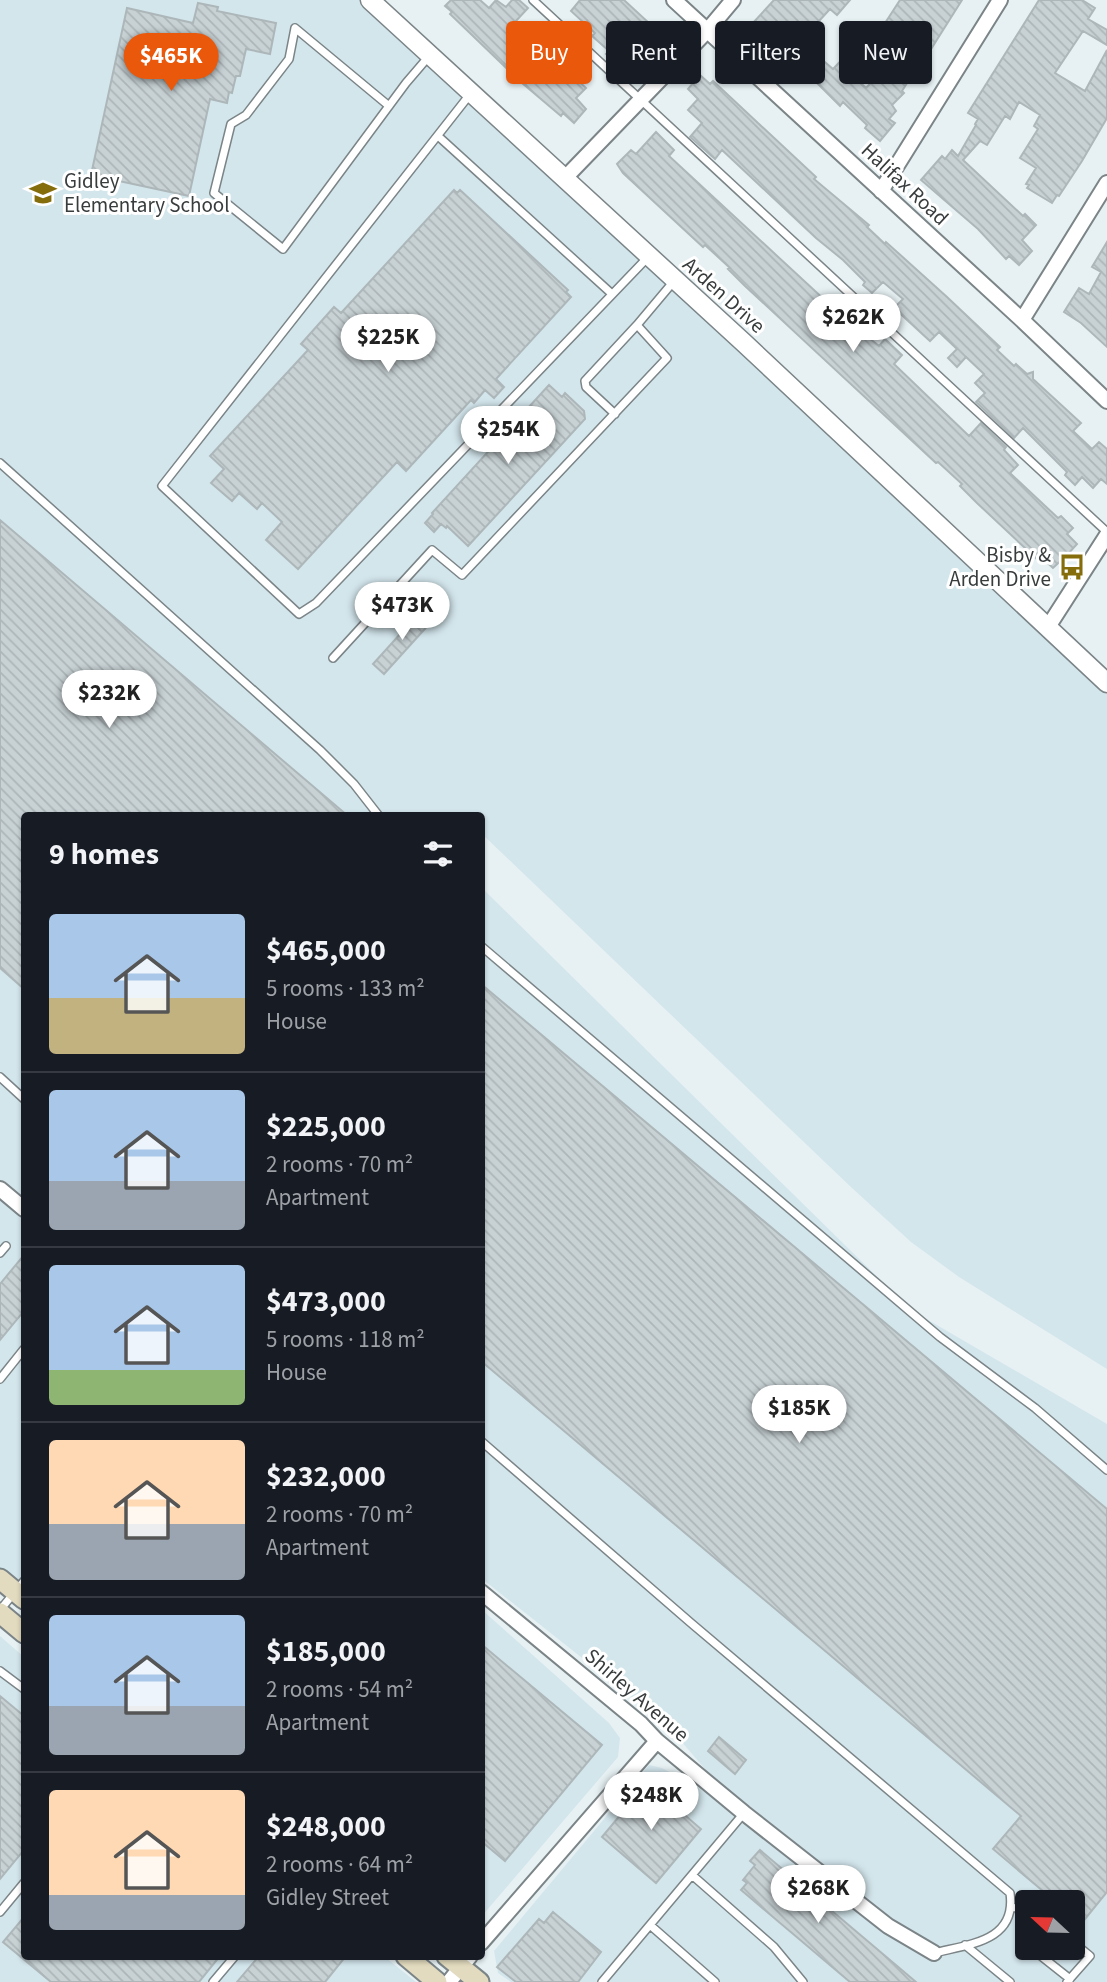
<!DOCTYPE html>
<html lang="en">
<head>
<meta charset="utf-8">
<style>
	:root { --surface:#171b24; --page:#20242c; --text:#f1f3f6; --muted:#9ea1a6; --line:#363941; --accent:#ea580c }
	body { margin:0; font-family:"Source Sans 3",sans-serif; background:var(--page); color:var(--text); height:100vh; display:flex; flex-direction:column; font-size:26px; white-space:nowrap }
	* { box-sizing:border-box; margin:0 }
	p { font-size:23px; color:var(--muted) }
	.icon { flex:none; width:38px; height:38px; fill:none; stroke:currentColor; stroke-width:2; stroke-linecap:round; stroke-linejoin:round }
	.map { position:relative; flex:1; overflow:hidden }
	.drawer { position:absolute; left:21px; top:812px; width:464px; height:1148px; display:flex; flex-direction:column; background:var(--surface); border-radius:7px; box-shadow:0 2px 5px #0004 }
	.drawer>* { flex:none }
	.banner { position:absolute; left:506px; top:21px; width:495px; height:63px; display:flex; gap:14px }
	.needle { width:46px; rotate:292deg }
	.buttons { position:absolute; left:1015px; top:1890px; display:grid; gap:14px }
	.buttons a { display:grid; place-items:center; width:70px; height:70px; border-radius:7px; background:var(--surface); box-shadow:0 2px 5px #0004; font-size:35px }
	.price { position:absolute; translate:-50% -60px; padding:0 16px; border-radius:24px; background:#fff; color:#222; font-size:23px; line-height:46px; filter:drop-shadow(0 2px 4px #0008) }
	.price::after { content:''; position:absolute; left:50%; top:42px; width:21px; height:16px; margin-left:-10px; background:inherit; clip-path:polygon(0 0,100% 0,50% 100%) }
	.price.selected { background:var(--accent); color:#fff }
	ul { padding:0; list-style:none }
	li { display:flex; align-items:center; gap:21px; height:175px; padding:0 28px }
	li+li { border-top:2px solid var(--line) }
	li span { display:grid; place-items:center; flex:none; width:196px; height:140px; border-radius:7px; color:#555 }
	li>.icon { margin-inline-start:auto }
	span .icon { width:84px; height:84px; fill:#fffc; stroke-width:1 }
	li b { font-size:30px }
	h2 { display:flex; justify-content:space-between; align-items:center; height:84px; padding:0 28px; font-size:30px }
	.pill { padding:0 24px; border-radius:7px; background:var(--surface); box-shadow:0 2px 5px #0004; font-size:24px; line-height:63px }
	.pill.selected { background:var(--accent); color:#fff }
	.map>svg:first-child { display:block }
</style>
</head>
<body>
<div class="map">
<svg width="1107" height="1982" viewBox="0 0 1107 1982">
	<defs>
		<pattern id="building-back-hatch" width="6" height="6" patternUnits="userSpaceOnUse" patternTransform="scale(1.75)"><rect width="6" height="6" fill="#c8d2d5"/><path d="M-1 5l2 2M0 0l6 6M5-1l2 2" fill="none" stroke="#adb5b8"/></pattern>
	</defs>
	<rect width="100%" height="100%" fill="#e7f1f4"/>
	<path fill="#d3e6ec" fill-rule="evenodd" d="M0 0H370L1107 683V1369L959 1277 911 1242 852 1188 481 833V816H24V1604L0 1586Z
		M481 887 911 1310 1107 1424V1982H511L498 1973 494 1951 649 1765 662 1768 742 1812 668 1726 481 1578ZM1027 1902H1073V1948H1027Z
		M481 1609 609 1723 620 1738 618 1757 481 1917Z
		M0 1636 24 1657V1956L385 1957 416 1982H0Z"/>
	<path fill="url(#building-back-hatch)" stroke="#adb7ba" stroke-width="2" d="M451 0H480L489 8 496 0 506 7 512 0H519L528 8 515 22 537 42 548 29 558 38 540 58 557 73 567 63 577 72 573 76 586 88 576 98 586 109 574 123 563 113 561 116 522 83 450 14 452 12 445 6Z
		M580 0H624L649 23 642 31 646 34 644 37 653 45 627 73 606 54 609 51 592 36 595 33 571 11Z
		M774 0H850L837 15 830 9 808 33 813 37 805 45 833 69 854 47 864 56 849 72 866 88 889 64 897 51 895 50 897 46 878 34 900 0H962L916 73 914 72 902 91 904 93 892 105 896 111 889 119 895 123 880 141 865 128 867 125 843 102 840 106 804 70 805 68 752 24Z
		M1039 0H1082L1095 8 1088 19 1107 30V45L1083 31 1055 73 1085 91 1107 50V118L1082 161 1059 196 1057 195 1052 203 1027 188 1029 185 1026 184 1036 168 1020 158 1038 129 1034 126 1040 115 1019 102 1010 119 1005 116 987 145 980 141 963 160 1023 216 1025 214 1036 225 1022 240 1032 251 1019 265 1009 256 1006 259 978 229 921 180 942 156 945 159 952 150 958 156 976 125 975 124 978 119 968 113Z
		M198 3 218 7 217 11 276 23 270 54 246 49 240 76H236L232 93 229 92 227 103 210 99 189 196 91 175 127 8 193 23Z
		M700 75 710 84 713 81 816 177 814 179 869 225 867 227 885 244 886 242 947 297 1000 347 997 350 1014 366 1016 364 1027 374 1033 372V379L1081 423 1073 431 1092 449 1099 442 1107 449V484L1101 479 1093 488 1082 477 1075 485 1065 475 1067 472 1023 428 1014 438 976 402 985 393 975 383 984 374 966 357 957 367 948 358 957 349 939 332 930 341 894 308 903 299 883 282 872 293 863 285 865 282 843 260 816 238 722 150 715 159 690 137 702 123 688 110 698 99 688 89Z
		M656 132 674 150 669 156 841 315 879 346 885 339 902 355 894 364 969 436 981 423 1006 447 1004 450 1018 465 1010 473 1058 518 1061 516 1073 528 1067 534 1077 544 1068 554 1053 568 1043 559 1040 562 977 503 960 486 962 484 938 462 936 463 745 286 728 269 730 268 705 245 703 247 623 173 617 164 631 150 636 154Z
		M454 190 457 193 460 190 568 290 566 292 571 297 496 379 504 387 494 398 485 390 474 403 471 400 406 471 397 462 298 569 266 540 282 522 262 503 257 509 239 493 232 501 211 483 224 469 210 456 308 350 301 344 334 307 341 313Z
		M1107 242V347L1081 323 1064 312 1079 288 1089 294 1101 272 1092 267Z
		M549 385 562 397 565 393 584 411 585 419 468 546 447 526 446 528 441 524 434 532 425 523 433 514 432 513Z
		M0 520 348 816H24V989L0 968Z
		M421 611 432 621 384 674 373 664Z
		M481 984 1107 1509V1892L1081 1924 1073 1917V1902H1056L993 1849 1021 1816 481 1361Z
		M24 1255V1311L0 1340V1284Z
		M481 1644 602 1745 505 1861 481 1841Z
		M0 1696 24 1716V1850L0 1879Z
		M719 1737 746 1760 735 1774 708 1751Z
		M647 1780 658 1789 657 1791 701 1829 656 1883 602 1837 637 1795 635 1793Z
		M760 1850 916 1982H850L741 1890 747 1883 743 1880 755 1865 750 1861Z
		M553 1912 601 1952 578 1982H516L497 1967 539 1919 544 1923Z
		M24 1917V1956H220L199 1982H51L3 1942Z
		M259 1956H346L325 1982H237Z"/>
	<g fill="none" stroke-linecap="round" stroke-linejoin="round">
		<g stroke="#7b8487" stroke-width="10">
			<path id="service" d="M533 0 1107 532
				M471 93 162 486 299 614 316 603 649 256
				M389 106 295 28 289 59 246 115 231 124 214 193 283 249 406 83 430 55
				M438 136 612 294
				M615 414 586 387 585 381 637 325
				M0 463 320 750 354 784 379 816
				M333 658 432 550 462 575 667 358 637 325 674 281
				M481 946 940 1337 1035 1408 1107 1470
				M0 1077 24 1099
				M0 1253 6 1246
				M0 1379 24 1349
				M481 1441 691 1623 1010 1893C1017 1941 970 1944 934 1953
				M0 1610 24 1581
				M0 1671 24 1689
				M692 1875 774 1947 803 1982
				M1012 1908 1027 1906
				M0 1912 24 1883
				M650 1925 715 1982
				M965 1945 1010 1982
				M1036 1952 1070 1979
				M213 1982 235 1956
				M602 1982 744 1813
				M1067 1982 1090 1956 1073 1942"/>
		</g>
		<g stroke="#7b8487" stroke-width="18">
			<path id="minor" d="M674 0 1022 320 1107 401
				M564 179 707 31 733 0
				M881 191 1000 0
				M1022 320 1107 183
				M1048 627 1107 535
				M0 1189 24 1209
				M481 1592 641 1724 657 1741 744 1813 888 1926 934 1953
				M481 1943 657 1741
				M449 1982 470 1956"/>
		</g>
		<g stroke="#7b8487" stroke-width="21">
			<path id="tertiary" d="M370 0 743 342 1107 683"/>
		</g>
		<g stroke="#7b8487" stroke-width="23">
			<path id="secondary" d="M0 1579 24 1599
				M0 1613 24 1633
				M406 1956 437 1982
				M447 1956 479 1982"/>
		</g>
		<use href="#service" stroke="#fff" stroke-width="7"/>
		<use href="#minor" stroke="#fff" stroke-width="14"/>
		<use href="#tertiary" stroke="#fff" stroke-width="18"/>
		<use href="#secondary" stroke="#e2dbbf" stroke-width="19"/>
	</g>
	<defs>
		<g id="school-bare" transform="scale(2.1)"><path d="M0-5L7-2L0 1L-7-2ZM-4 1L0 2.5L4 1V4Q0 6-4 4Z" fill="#856d0b" stroke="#fff" stroke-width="2.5" paint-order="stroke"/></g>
		<g id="bus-bare" transform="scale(2.1)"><path d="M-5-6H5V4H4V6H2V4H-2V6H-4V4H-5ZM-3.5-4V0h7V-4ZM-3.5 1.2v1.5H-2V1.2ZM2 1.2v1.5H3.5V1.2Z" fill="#856d0b" stroke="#fff" stroke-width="2.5" paint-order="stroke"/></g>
	</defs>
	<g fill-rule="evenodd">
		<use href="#school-bare" x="43" y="193"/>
		<use href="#bus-bare" x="1072" y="567"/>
	</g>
	<g text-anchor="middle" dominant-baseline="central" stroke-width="6" stroke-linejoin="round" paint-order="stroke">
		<g font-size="21" fill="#383c3d" stroke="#fff" text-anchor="start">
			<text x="64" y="181">Gidley<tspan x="64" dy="24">Elementary School</tspan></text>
			<text x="1051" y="555" text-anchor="end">Bisby &amp;<tspan x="1051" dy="24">Arden Drive</tspan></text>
		</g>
		<g font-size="21" fill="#383c3d" stroke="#fff">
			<text transform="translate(905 184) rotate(43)">Halifax Road</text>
			<text transform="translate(724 295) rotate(42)">Arden Drive</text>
			<text transform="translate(637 1695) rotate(41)">Shirley Avenue</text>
		</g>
	</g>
</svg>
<div class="buttons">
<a><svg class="needle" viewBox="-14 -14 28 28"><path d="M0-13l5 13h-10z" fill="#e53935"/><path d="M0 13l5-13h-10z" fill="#9ea1a6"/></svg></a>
</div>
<b class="price selected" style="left:171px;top:93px">$465K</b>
<b class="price" style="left:853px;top:354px">$262K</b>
<b class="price" style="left:388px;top:374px">$225K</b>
<b class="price" style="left:508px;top:466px">$254K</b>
<b class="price" style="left:402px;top:642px">$473K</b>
<b class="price" style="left:109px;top:730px">$232K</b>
<b class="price" style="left:799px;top:1445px">$185K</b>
<b class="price" style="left:651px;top:1832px">$248K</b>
<b class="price" style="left:818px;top:1925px">$268K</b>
<div class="banner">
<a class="pill selected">Buy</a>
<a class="pill">Rent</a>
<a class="pill">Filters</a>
<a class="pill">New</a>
</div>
<section class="drawer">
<h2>9 homes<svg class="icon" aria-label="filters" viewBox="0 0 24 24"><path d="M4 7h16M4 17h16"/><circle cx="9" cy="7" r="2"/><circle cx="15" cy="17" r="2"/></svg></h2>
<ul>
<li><span style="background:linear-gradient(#a9c7e8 60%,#c2b280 0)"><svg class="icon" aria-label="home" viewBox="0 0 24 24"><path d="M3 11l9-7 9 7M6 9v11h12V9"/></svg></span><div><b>$465,000</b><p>5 rooms · 133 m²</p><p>House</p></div></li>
<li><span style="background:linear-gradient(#a9c7e8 65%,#9aa5b1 0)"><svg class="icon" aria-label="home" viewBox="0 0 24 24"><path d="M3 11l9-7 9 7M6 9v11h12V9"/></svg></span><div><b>$225,000</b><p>2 rooms · 70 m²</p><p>Apartment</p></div></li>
<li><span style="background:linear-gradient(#a9c7e8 75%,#8fb573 0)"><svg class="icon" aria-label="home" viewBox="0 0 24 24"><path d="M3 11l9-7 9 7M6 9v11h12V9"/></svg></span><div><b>$473,000</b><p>5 rooms · 118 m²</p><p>House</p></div></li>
<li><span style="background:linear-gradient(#ffd9b3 60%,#9aa5b1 0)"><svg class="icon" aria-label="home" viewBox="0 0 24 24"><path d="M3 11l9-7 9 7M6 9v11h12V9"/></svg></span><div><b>$232,000</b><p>2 rooms · 70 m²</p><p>Apartment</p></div></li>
<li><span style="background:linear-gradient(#a9c7e8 65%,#9aa5b1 0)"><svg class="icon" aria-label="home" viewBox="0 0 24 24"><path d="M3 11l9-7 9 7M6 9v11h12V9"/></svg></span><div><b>$185,000</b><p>2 rooms · 54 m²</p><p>Apartment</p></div></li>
<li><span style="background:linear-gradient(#ffd9b3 75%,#9aa5b1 0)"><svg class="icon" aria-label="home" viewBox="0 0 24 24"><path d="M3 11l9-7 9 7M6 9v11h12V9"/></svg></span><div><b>$248,000</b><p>2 rooms · 64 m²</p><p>Gidley Street</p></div></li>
</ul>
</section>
</div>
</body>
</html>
